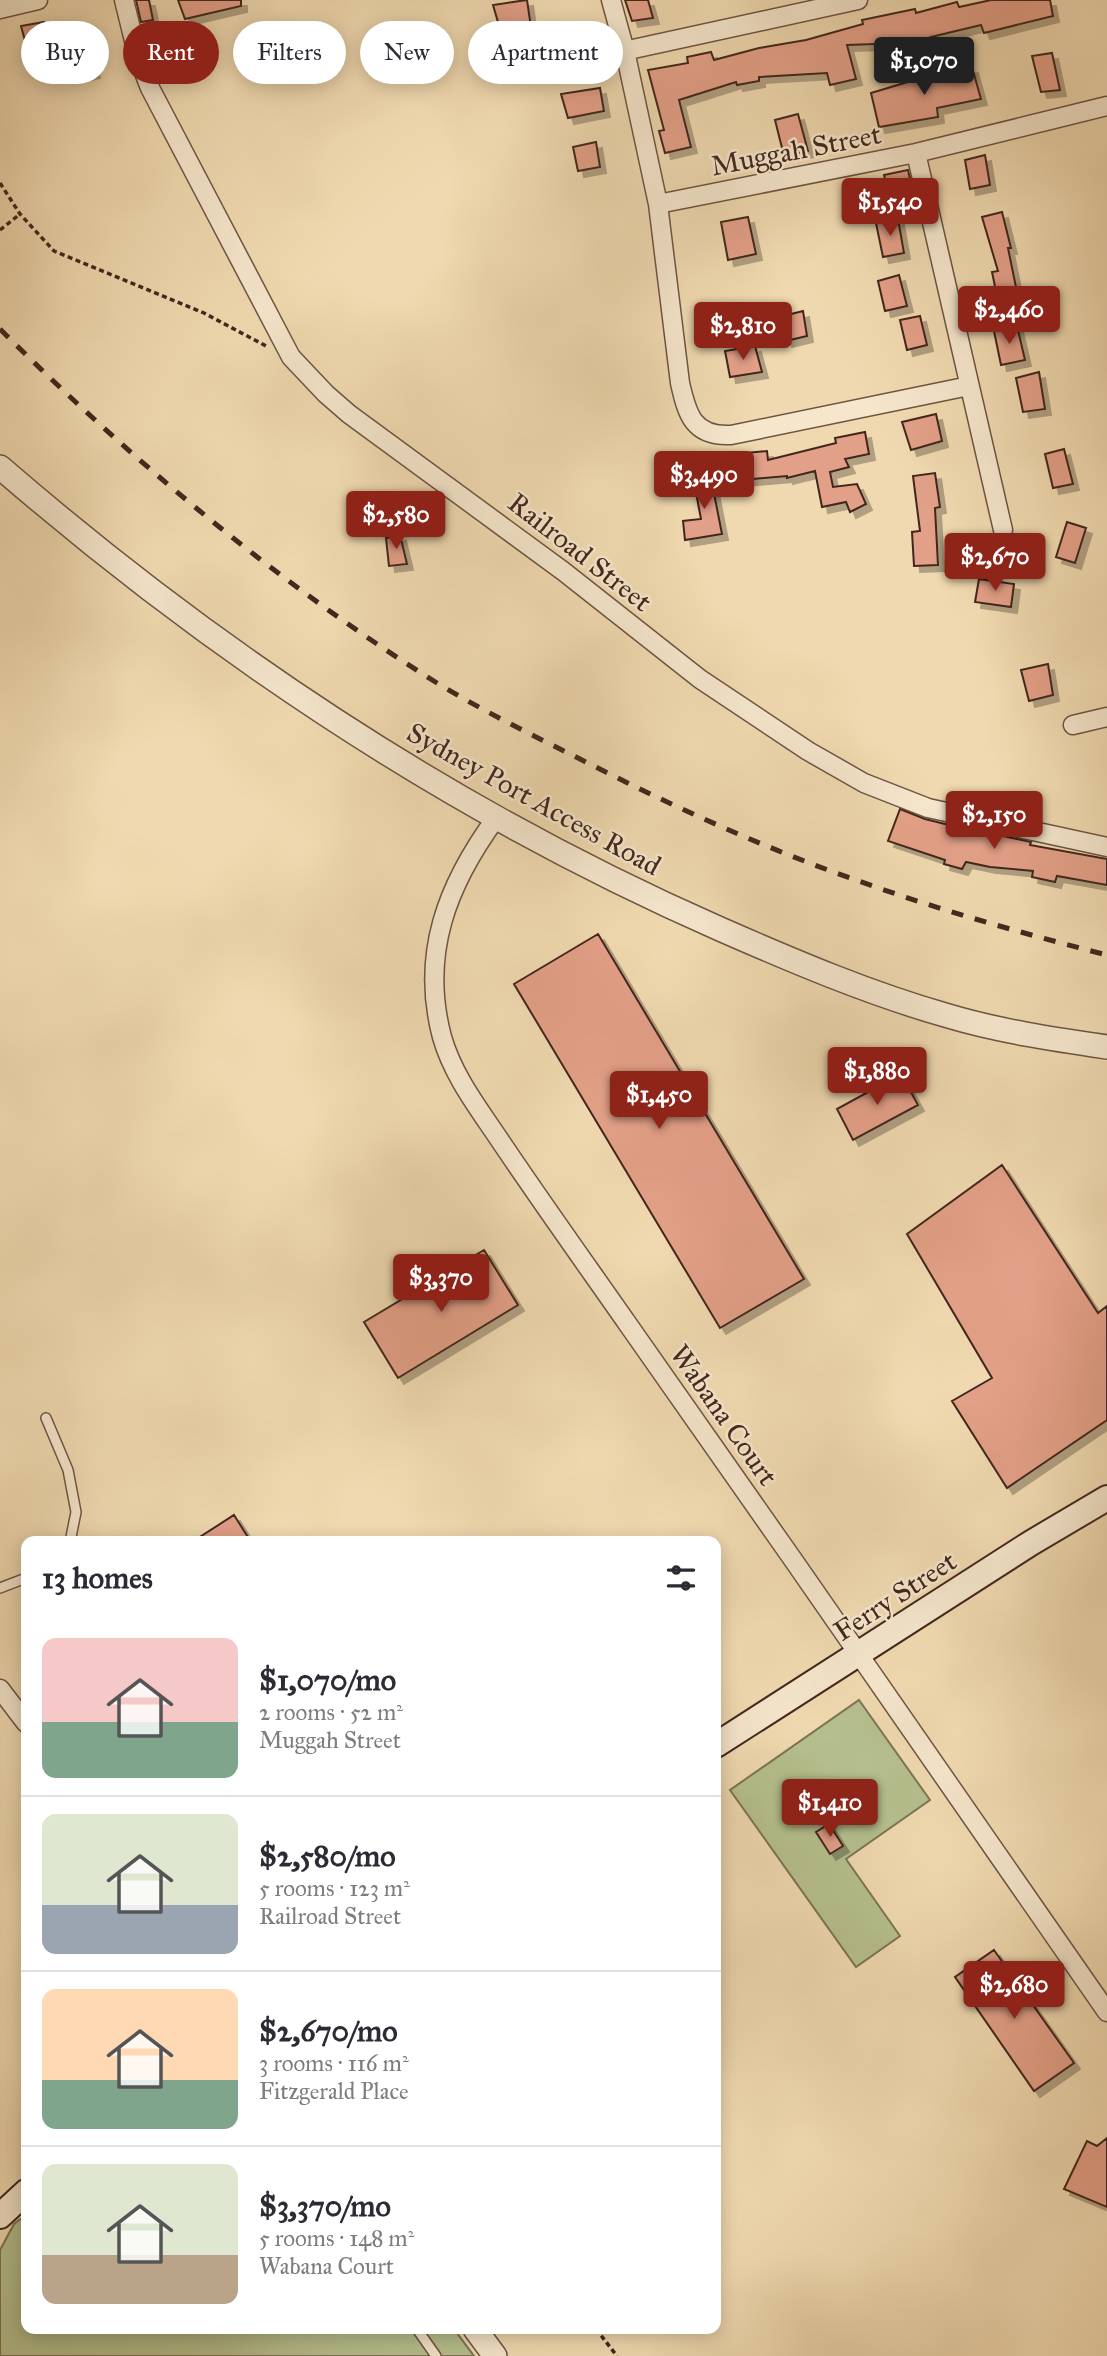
<!DOCTYPE html>
<html lang="en">
<head>
<meta charset="utf-8">
<style>
	:root { --surface:#fff; --page:#f7f7f7; --text:#2b2b33; --muted:#7c7c81; --line:#e1e1e2; --accent:#8f2418 }
	body { margin:0; font-family:"IM FELL Great Primer",serif; background:var(--page); color:var(--text); height:100vh; display:flex; flex-direction:column; font-size:26px; white-space:nowrap }
	* { box-sizing:border-box; margin:0 }
	p { font-size:23px; color:var(--muted) }
	.icon { flex:none; width:38px; height:38px; fill:none; stroke:currentColor; stroke-width:2; stroke-linecap:round; stroke-linejoin:round }
	.map { position:relative; flex:1; overflow:hidden }
	.drawer { position:absolute; left:21px; top:1536px; width:700px; height:798px; display:flex; flex-direction:column; background:var(--surface); border-radius:14px; box-shadow:0 4px 18px #0003 }
	.drawer>* { flex:none }
	.guide { position:absolute; left:21px; top:21px; width:700px; height:63px; display:flex; gap:14px }
	.price { position:absolute; translate:-50% -60px; padding:0 16px; border-radius:7px; background:var(--accent); color:#fff; font-size:23px; line-height:46px; filter:drop-shadow(0 2px 4px #0008) }
	.price::after { content:''; position:absolute; left:50%; top:42px; width:21px; height:16px; margin-left:-10px; background:inherit; clip-path:polygon(0 0,100% 0,50% 100%) }
	.price.on { background:#222; color:#fff }
	ul { padding:0; list-style:none }
	li { display:flex; align-items:center; gap:21px; height:175px; padding:0 21px }
	li+li { border-top:2px solid var(--line) }
	li span { display:grid; place-items:center; flex:none; width:196px; height:140px; border-radius:14px; color:#555 }
	li>.icon { margin-inline-start:auto }
	span .icon { width:84px; height:84px; fill:#fffc; stroke-width:1 }
	li b { font-size:30px }
	h2 { display:flex; justify-content:space-between; align-items:center; height:84px; padding:0 21px; font-size:30px }
	.tag { padding:0 24px; border-radius:32px; background:var(--surface); box-shadow:0 4px 18px #0003; font-size:24px; line-height:63px }
	.tag.on { background:var(--accent); color:#fff }
	.map>svg:first-child { display:block }
</style>
</head>
<body>
<div class="map">
<svg width="1107" height="2356" viewBox="0 0 1107 2356">
	<defs>
		<filter id="shadow"><feDropShadow dx="6" dy="6" stdDeviation="0" flood-color="#0004"/></filter>
	</defs>
	<rect width="100%" height="100%" fill="#f0d9b0"/>
	<filter id="stains"><feTurbulence type="fractalNoise" baseFrequency=".00286" numOctaves="4"/><feColorMatrix values="0 0 0 0 .2 0 0 0 0 .09 0 0 0 0 .02 0 0 0 .5 -.17"/></filter>
	<radialGradient id="worn" r=".72"><stop offset=".6" stop-color="#630" stop-opacity="0"/><stop offset="1" stop-color="#630" stop-opacity=".3"/></radialGradient>
	<path fill="#b5c08e" stroke="#7c7456" stroke-width="2" d="M859 1700 930 1800 846 1859 900 1936 856 1967 730 1790Z
		M26 2215V2329H454L474 2356H0V2250L14 2224Z"/>
	<path fill="#e3a088" stroke="#42271d" stroke-width="2" filter="url(#shadow)" d="M136 0H149L153 20 141 22Z
		M178 0H241V6L185 19Z
		M527 0 532 34 503 39 493 5Z
		M625 0H648L653 18 632 21Z
		M991 0H1050L1053 16 984 33 981 25 931 37 907 46 906 43 847 45 856 79 830 85 827 73 759 77V81L737 85 736 82 679 100 691 147 665 153 659 131 664 130 648 70 688 63 687 57 711 52 714 60 759 48 806 40 863 24 862 20 915 9 916 13 957 2 959 7Z
		M44 22 53 53 30 59 21 26Z
		M88 47 94 72 76 76 71 50Z
		M1052 53 1060 90 1041 92 1032 56Z
		M972 67 981 99 937 108 938 117 879 127 871 93 911 81 952 74 951 70Z
		M600 88 604 111 568 118 561 94Z
		M798 114 808 151 784 156 775 120Z
		M596 142 600 167 578 171 573 147Z
		M985 155 990 185 970 189 965 160Z
		M908 170 915 201 892 207 884 175Z
		M1002 212 1011 248H1008L1019 302 999 306 992 272 998 271 982 217Z
		M748 217 756 254 728 260 721 222Z
		M898 219 904 253 883 257 876 223Z
		M899 275 907 306 885 311 878 281Z
		M803 311 807 336 786 341 783 316Z
		M920 316 927 345 907 350 900 320Z
		M1017 326 1025 360 1001 365 994 331Z
		M755 346 762 372 730 377 725 351Z
		M1039 372 1045 409 1023 412 1016 378Z
		M936 414 942 441 911 450 902 422Z
		M865 432 869 454 845 459 849 467 830 472 833 487 857 484 866 504 850 512 846 502 822 507 815 471 787 478V476L741 480 736 454 767 451 768 460 836 443 835 438Z
		M1064 449 1073 484 1053 488 1045 454Z
		M710 473 722 534 685 540 683 521 701 519 693 477Z
		M935 473 940 507 935 508 938 565 914 566 912 532 920 531 913 476Z
		M1067 522 1086 528 1075 563 1056 557Z
		M400 535 407 564 389 566 386 538Z
		M979 579 1014 584 1011 607 975 602Z
		M1048 664 1053 695 1029 701 1021 670Z
		M900 809 925 819 985 834V832L1031 842 1030 845 1107 859V885L1057 876 1055 882 1032 877 1033 871 990 867 966 862 962 869 944 864 945 860 888 841Z
		M598 934 804 1279 720 1328 514 984Z
		M901 1074 918 1105 853 1140 837 1109Z
		M1002 1165 1098 1313 1107 1306V1420L1007 1488 952 1401 992 1378 907 1234Z
		M484 1250 518 1305 398 1378 364 1322Z
		M234 1515 251 1542H192Z
		M829 1824 843 1846 830 1854 816 1832Z
		M994 1950 1074 2063 1034 2091 955 1977Z
		M1107 2138V2207L1064 2189 1087 2141 1097 2146Z"/>
	<g fill="none" stroke-linecap="round" stroke-linejoin="round">
		<g stroke="#6e5442" stroke-width="12">
			<path id="service" d="M46 1418 68 1470 76 1512 70 1542
				M0 1588 26 1578
				M417 2329 436 2356"/>
		</g>
		<g stroke="#6e5442" stroke-width="21">
			<path id="minor" d="M124 0 138 57 150 88 291 357 326 394 349 414 563 571 700 679 808 751 864 783 928 808 1107 847
				M611 0 625 51 658 204 680 383C687 414 693 437 731 435L969 386
				M0 9 38 0
				M523 73 858 0
				M916 153 1003 530
				M658 204 916 153 1107 106
				M1073 725 1107 717
				M496 818C447 885 420 954 442 1037 453 1076 479 1109 501 1142 542 1203 585 1263 627 1323 788 1552 948 1781 1107 2012
				M0 1689 26 1723"/>
		</g>
		<g stroke="#6e5442" stroke-width="26">
			<path id="tertiary" d="M0 467C216 654 458 814 720 929 793 961 868 993 945 1015 998 1031 1052 1039 1107 1047
				M475 2329 495 2356"/>
		</g>
		<g stroke="#42271d" stroke-width="28">
			<path id="secondary" d="M716 1745 1031 1543 1107 1498
				M0 2216 26 2192"/>
		</g>
		<path stroke="#42271d" stroke-width="3.5" stroke-dasharray="5 3.5" stroke-linecap="butt" d="M0 183 20 214 54 251 204 313 266 346
			M0 230 20 214
			M596 2329 617 2356"/>
		<use href="#service" stroke="#f5e6cc" stroke-width="9"/>
		<use href="#minor" stroke="#f5e6cc" stroke-width="18"/>
		<use href="#tertiary" stroke="#f5e6cc" stroke-width="23"/>
		<use href="#secondary" stroke="#f5e6cc" stroke-width="24"/>
		<path stroke="#42271d" stroke-width="5" stroke-dasharray="12 12" stroke-linecap="butt" d="M0 329C132 461 279 584 437 683 483 711 532 735 580 759 668 804 759 846 853 879 936 909 1021 933 1107 955"/>
	</g>
	<g text-anchor="middle" dominant-baseline="central" stroke-width="5" stroke-linejoin="round" paint-order="stroke">
		<g font-size="28" fill="#42271d" stroke="#f5e6cc">
			<text transform="translate(796 150) rotate(-11)">Muggah Street</text>
			<text transform="translate(580 552) rotate(38)">Railroad Street</text>
			<text transform="translate(534 799) rotate(29)">Sydney Port Access Road</text>
			<text transform="translate(724 1415) rotate(55)">Wabana Court</text>
			<text transform="translate(895 1596) rotate(-33)">Ferry Street</text>
		</g>
	</g>
	<rect width="100%" height="100%" filter="url(#stains)"/>
	<rect width="100%" height="100%" fill="url(#worn)"/>
</svg>
<b class="price on" style="left:924px;top:97px">$1,070</b>
<b class="price" style="left:890px;top:238px">$1,540</b>
<b class="price" style="left:1009px;top:346px">$2,460</b>
<b class="price" style="left:743px;top:362px">$2,810</b>
<b class="price" style="left:704px;top:511px">$3,490</b>
<b class="price" style="left:396px;top:551px">$2,580</b>
<b class="price" style="left:995px;top:593px">$2,670</b>
<b class="price" style="left:994px;top:851px">$2,150</b>
<b class="price" style="left:877px;top:1107px">$1,880</b>
<b class="price" style="left:659px;top:1131px">$1,450</b>
<b class="price" style="left:441px;top:1314px">$3,370</b>
<b class="price" style="left:830px;top:1839px">$1,410</b>
<b class="price" style="left:1014px;top:2021px">$2,680</b>
<div class="guide">
<a class="tag">Buy</a>
<a class="tag on">Rent</a>
<a class="tag">Filters</a>
<a class="tag">New</a>
<a class="tag">Apartment</a>
</div>
<section class="drawer">
<h2>13 homes<svg class="icon" aria-label="filters" viewBox="0 0 24 24"><path d="M4 7h16M4 17h16"/><circle cx="9" cy="7" r="2"/><circle cx="15" cy="17" r="2"/></svg></h2>
<ul>
<li><span style="background:linear-gradient(#f6c9c9 60%,#7fa58c 0)"><svg class="icon" aria-label="home" viewBox="0 0 24 24"><path d="M3 11l9-7 9 7M6 9v11h12V9"/></svg></span><div><b>$1,070/mo</b><p>2 rooms · 52 m²</p><p>Muggah Street</p></div></li>
<li><span style="background:linear-gradient(#dfe7d0 65%,#9aa5b1 0)"><svg class="icon" aria-label="home" viewBox="0 0 24 24"><path d="M3 11l9-7 9 7M6 9v11h12V9"/></svg></span><div><b>$2,580/mo</b><p>5 rooms · 123 m²</p><p>Railroad Street</p></div></li>
<li><span style="background:linear-gradient(#ffd9b3 65%,#7fa58c 0)"><svg class="icon" aria-label="home" viewBox="0 0 24 24"><path d="M3 11l9-7 9 7M6 9v11h12V9"/></svg></span><div><b>$2,670/mo</b><p>3 rooms · 116 m²</p><p>Fitzgerald Place</p></div></li>
<li><span style="background:linear-gradient(#dfe7d0 65%,#b9a48a 0)"><svg class="icon" aria-label="home" viewBox="0 0 24 24"><path d="M3 11l9-7 9 7M6 9v11h12V9"/></svg></span><div><b>$3,370/mo</b><p>5 rooms · 148 m²</p><p>Wabana Court</p></div></li>
</ul>
</section>
</div>
</body>
</html>
